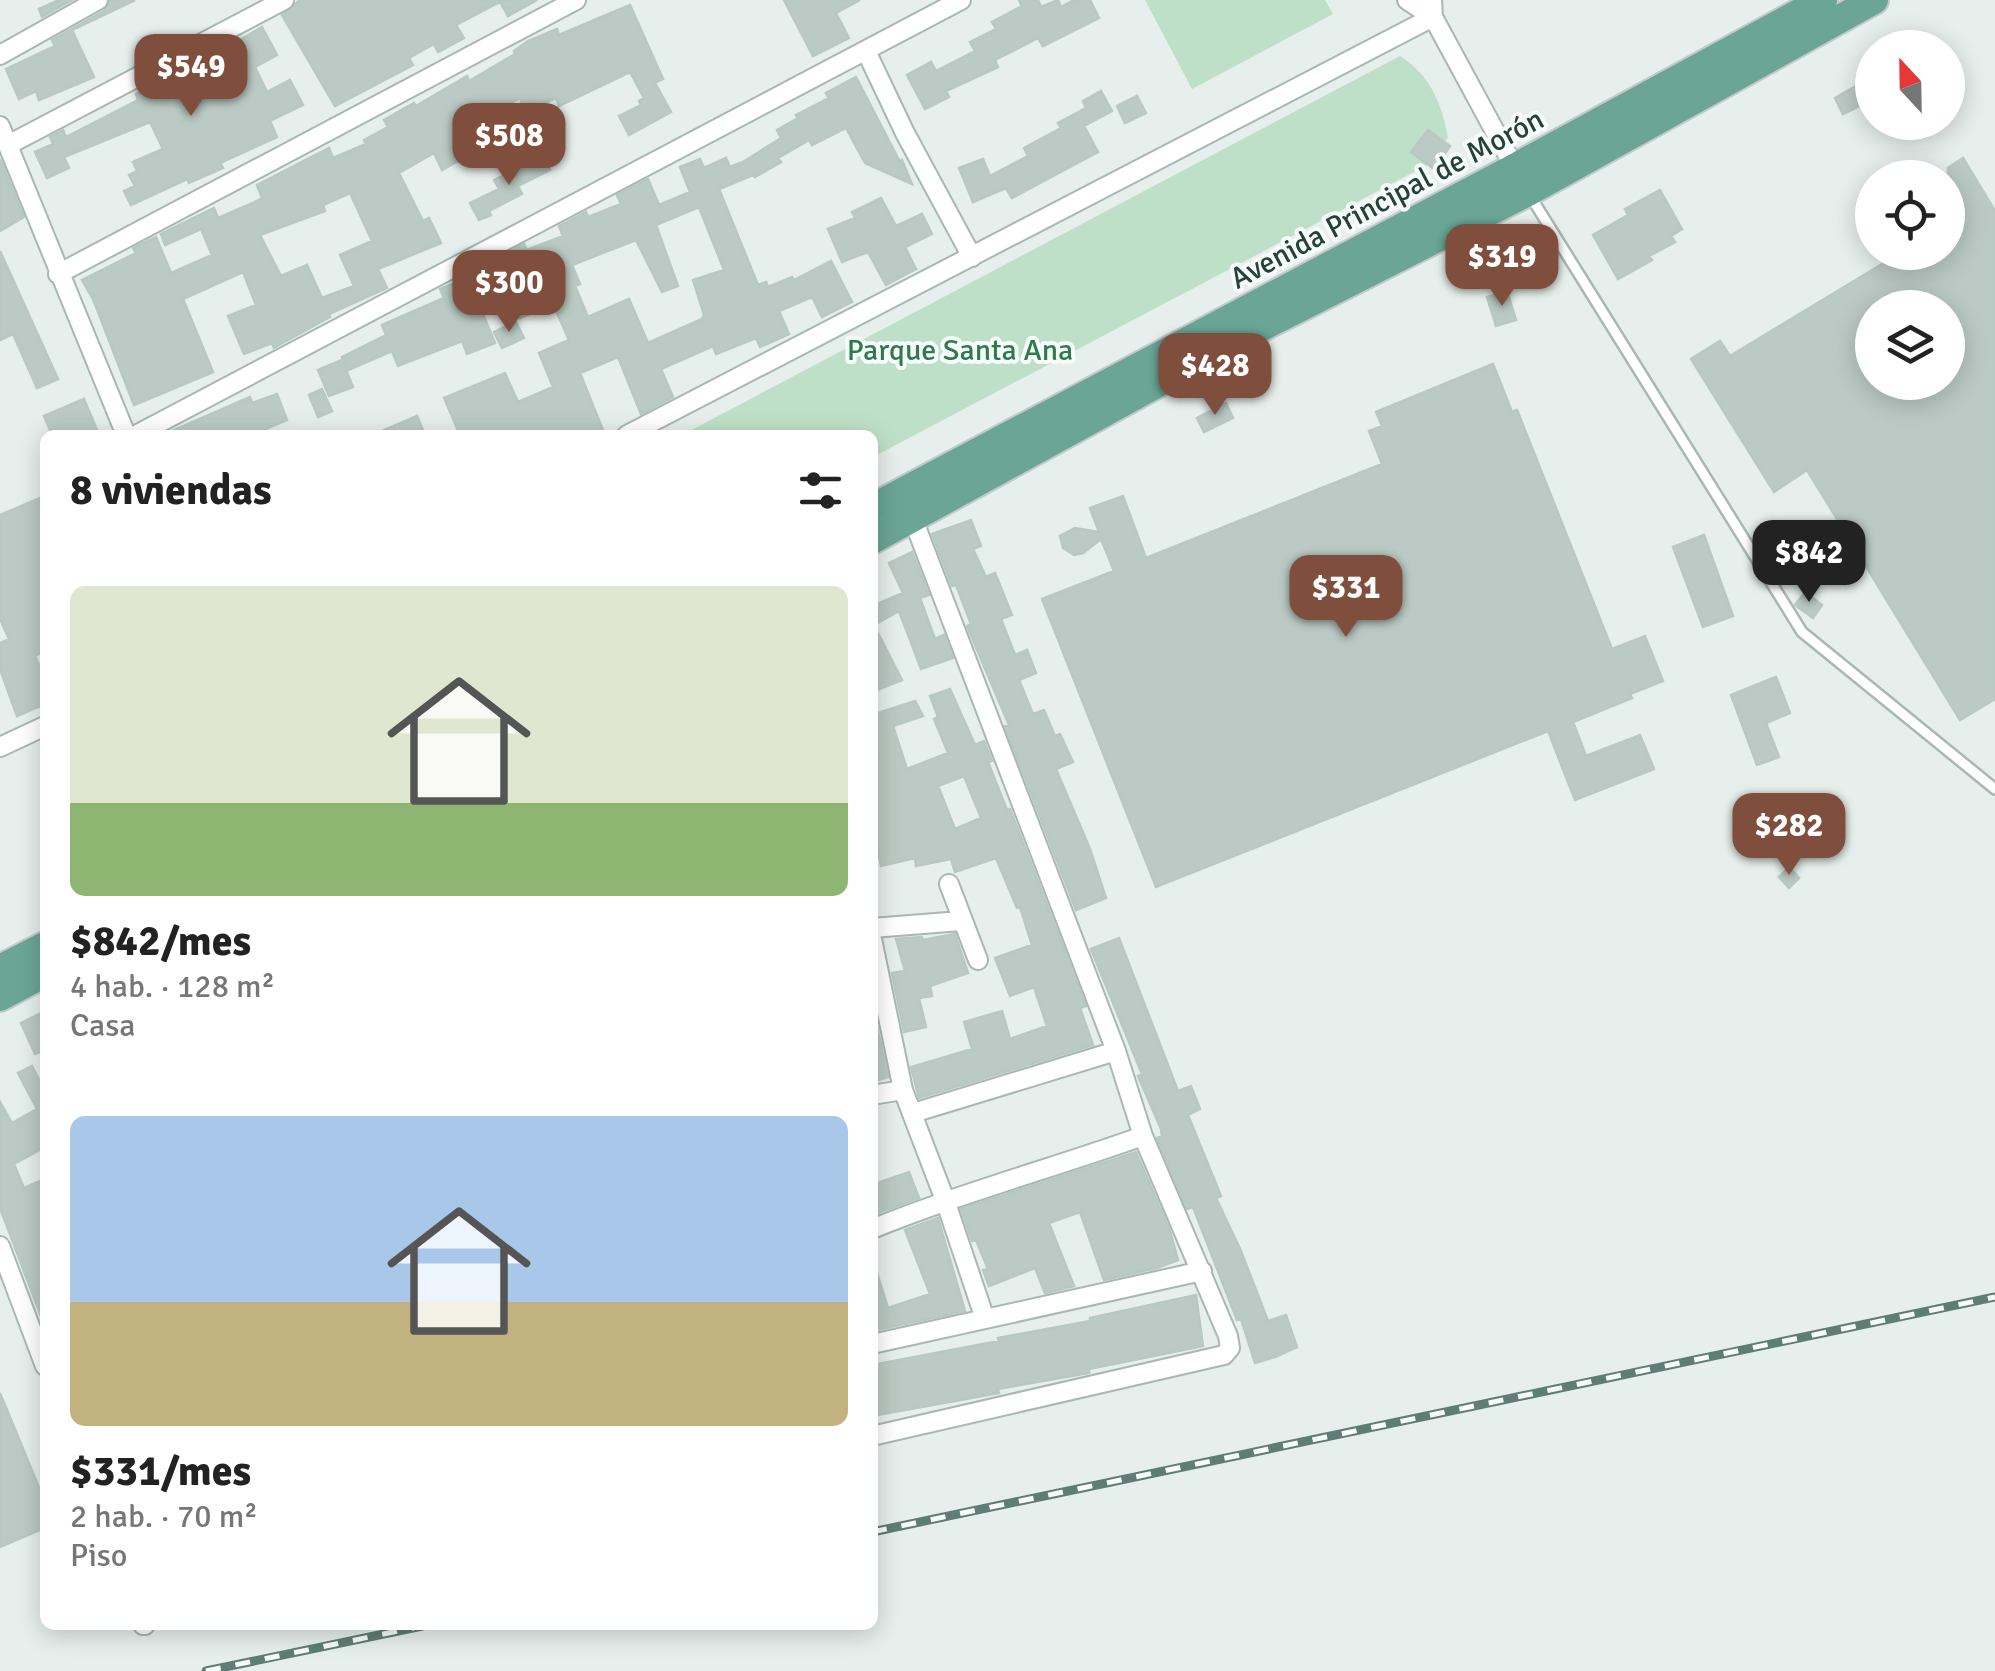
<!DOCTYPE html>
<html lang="es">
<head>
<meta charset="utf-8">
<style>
	:root { --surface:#fff; --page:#f6f6f6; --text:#222; --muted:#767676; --accent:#804e3d }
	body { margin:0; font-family:Signika,sans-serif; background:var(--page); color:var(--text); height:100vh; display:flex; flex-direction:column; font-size:38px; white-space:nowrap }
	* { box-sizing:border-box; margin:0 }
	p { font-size:32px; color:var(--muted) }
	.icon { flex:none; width:55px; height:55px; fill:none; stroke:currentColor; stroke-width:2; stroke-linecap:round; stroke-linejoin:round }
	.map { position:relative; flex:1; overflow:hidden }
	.sheet { position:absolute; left:40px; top:430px; width:838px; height:1200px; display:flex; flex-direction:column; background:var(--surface); border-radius:15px; box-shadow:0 5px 25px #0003 }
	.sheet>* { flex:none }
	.needle { width:65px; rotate:338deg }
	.controls { position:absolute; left:1855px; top:30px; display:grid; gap:20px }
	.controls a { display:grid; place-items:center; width:110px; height:110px; border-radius:50%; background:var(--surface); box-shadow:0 5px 25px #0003; font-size:50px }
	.price { position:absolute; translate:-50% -85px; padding:0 22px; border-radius:20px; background:var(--accent); color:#fff; font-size:32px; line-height:65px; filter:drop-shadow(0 2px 5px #0008) }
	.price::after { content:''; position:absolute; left:50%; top:60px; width:30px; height:22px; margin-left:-15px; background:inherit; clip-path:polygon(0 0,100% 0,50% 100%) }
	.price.active { background:#222; color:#fff }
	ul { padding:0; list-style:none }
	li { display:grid; align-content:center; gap:20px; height:530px; padding:0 30px }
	li span { display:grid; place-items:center; height:310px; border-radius:15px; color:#555 }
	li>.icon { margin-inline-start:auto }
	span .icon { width:180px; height:180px; fill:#fffc; stroke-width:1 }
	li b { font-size:42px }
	h2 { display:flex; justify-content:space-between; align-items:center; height:120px; padding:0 30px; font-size:42px }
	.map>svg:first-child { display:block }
</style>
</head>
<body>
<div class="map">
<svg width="1995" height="1671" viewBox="0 0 1995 1671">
	<rect width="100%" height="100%" fill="#e6efeb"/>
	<path fill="#bfe0c8" d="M1145 0H1325L1333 14 1192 89Z
		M1400 56C1431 76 1441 102 1448 137L1433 162 873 457 872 435H682Z"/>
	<path fill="#bbcac4" stroke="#b8c9c2" stroke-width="2.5" fill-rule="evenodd" d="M59 0H72L42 17 39 9Z
		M110 0H135L72 30 94 77 39 100 36 91 19 99 6 69 55 46 52 40 104 11Z
		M300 0H537L508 16 500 2 456 25 464 38 438 52 434 44 409 58 413 65 335 106 282 15Z
		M784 0H860L836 13 849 38 813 56Z
		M1019 0H1038L1041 7 1058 0 1061 7 1074 0H1090L1099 18 1043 46 1038 38 995 60 998 67 946 91 949 97 925 109 907 75 931 62 936 71 975 51 970 42 996 29 992 22 1022 6Z
		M630 5 663 79 655 83 671 112 629 135 619 116 641 105 639 101 644 98 630 72 559 106 556 98 525 111 520 98 489 115 501 137 442 170 434 153 399 173 423 221 429 218 441 243 378 269 387 288 329 314 330 317 279 345 274 348 272 343 244 354 228 316 256 305 243 272 183 299 213 372 134 405 93 299 82 280 136 253 133 248 156 237 171 273 212 255 201 229 165 245 161 234 214 208 218 218 253 203 262 198 257 185 329 148 333 158 366 144 364 140 388 127 384 120 414 103 416 106 467 76 469 81 515 54 514 51 528 41 557 29 559 35ZM350 193 372 241 340 255 354 286 322 298 307 265 281 276 260 235 325 211 323 205Z
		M262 27 277 55 255 67 267 92 290 80 303 105 270 121 277 137 220 163 223 168 189 183 187 179 131 205 124 191 135 186 129 175 137 171 133 162 163 149 150 122 64 157 69 168 47 178 35 152 53 144 50 137 63 130 66 137 138 100 136 94 146 87 230 46Z
		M856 77 900 162 902 160 912 184 865 163 846 128 812 145 809 140 778 158 781 162 755 177 753 175 719 189 758 285 766 282 768 287 792 277 794 280 831 261 852 302 822 317 812 297 779 311 789 334 760 347 756 338 716 354 713 346 661 369 673 397 641 414 618 357 580 373 605 435H460L444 398 505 373 518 402 553 387 539 353 569 340 553 304 520 318 495 260 524 244 527 250 563 236 559 226 586 212 588 217 621 204 617 195 648 179 659 205 690 192 680 167 700 159 704 168 726 158 730 167 743 162 781 138 777 130 798 118 796 115 829 98 826 93ZM699 207 724 270 693 280 704 315 702 319 648 343 629 299 588 317 575 286 580 284 572 265 636 240 662 292 678 286 656 225Z
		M1861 83 1870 101 1843 114 1835 98Z
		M1101 91 1112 111 1084 126 1098 152 1012 198 1006 188 973 202 959 168 983 159 990 176 1028 156 1024 148 1061 128 1058 123 1086 108 1083 101Z
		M1137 96 1146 113 1125 123 1117 106Z
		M1428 130 1450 146 1434 169 1411 152Z
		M544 157 550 170 518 186 522 194 489 211 491 215 479 220 470 203 499 189 494 180Z
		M1963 158 1995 211V699L1960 720 1807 470 1774 492 1691 359 1720 341 1730 356 1887 261 1882 252H1948V168ZM1872 308H1948V382H1872Z
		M0 159 24 217 0 231Z
		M1660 190 1682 229 1671 236 1675 242 1649 256 1652 260 1618 279 1593 235 1628 215 1625 209Z
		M881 198 896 226 922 214 932 234 905 247 916 269 886 285 868 252 842 262 828 229 855 218 852 212Z
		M0 251 58 379 37 388 13 334 0 340Z
		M468 278 495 343 467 354 462 341 398 366 392 351 348 370 342 357 386 335 382 325 444 298 440 289Z
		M1507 291 1516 320 1496 326 1487 297Z
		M516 322 524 338 502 348 494 332Z
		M342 360 353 387 329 396 318 370Z
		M1493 364 1512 412 1517 410 1612 649 1645 636 1663 681 1630 694 1632 698 1573 722 1586 756 1640 735 1654 769 1575 800 1548 731 1156 887 1042 599 1114 571 1101 539 1083 553 1074 555 1063 548 1060 536 1075 528 1099 532 1090 508 1123 496 1146 558 1382 464 1369 431 1382 426 1376 412Z
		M322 389 332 411 318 417 309 395Z
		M277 394 287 420 263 430 265 435H163L250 397 252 403Z
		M84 399 99 435H52L44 416Z
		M1226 403 1233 418 1204 432 1197 418Z
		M417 416 425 435H373Z
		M45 496V651L35 656 45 678V704L17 716 0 669V643L9 639 0 619V515Z
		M971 520 981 546 973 549 986 577 995 573 1012 615 1001 619 1015 655 1027 650 1036 673 1019 680 1033 714 1044 710 1055 736 1060 734 1073 762 1056 769 1090 849 1106 898 1076 910 1005 726 1009 725 967 626 971 624 956 585 952 586 932 534Z
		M1704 535 1733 616 1703 627 1673 547Z
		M912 552 929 595 920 598 935 639 944 635 953 658 921 669 899 611 874 625 902 680 872 692V677L878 675 872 662V606L903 593 889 563Z
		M1805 592 1822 605 1813 618 1795 605Z
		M1776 677 1790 713 1766 723 1779 757 1757 765 1731 695Z
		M950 689 975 745 984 741 992 761 988 762 1007 810 1010 809 1086 1006 1080 1008 1093 1045 919 1098 911 1067 972 1049 964 1022 1002 1011 1010 1039 1047 1026 1034 987 1010 996 995 958 1032 945 1020 907 1017 908 996 858 955 872 951 859 916 866 915 858 881 866 872 819V762L879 761 872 740V715L915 701 923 716 893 726 907 769 948 753 934 719 938 717 930 696ZM964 776 981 818 955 829 938 786Z
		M1789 867 1799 878 1789 888 1779 877Z
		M955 934 968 973 930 986 932 996 919 998 926 1027 904 1032 892 973 905 971 896 939 922 937 923 940Z
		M1119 938 1178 1091 1191 1086 1200 1109 1188 1115 1221 1196 1216 1198 1241 1251 1268 1321 1286 1315 1297 1347 1275 1357 1255 1363 1241 1319 1237 1320 1193 1207 1187 1209 1157 1138 1162 1136 1161 1129 1138 1076 1142 1074 1091 949Z
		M872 1004 888 1077 872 1082Z
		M45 1011V1050L35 1054 21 1023Z
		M32 1066 45 1091V1147L14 1164 24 1188 45 1179V1232L40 1234 45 1246 44 1324 0 1208V1102L12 1123 37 1109 18 1073Z
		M1136 1152 1170 1231 1178 1260 1157 1268 1104 1280 1080 1212 1049 1223 1074 1286 1045 1293 1035 1268 989 1286 983 1270 988 1269 976 1240 972 1241 961 1209Z
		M909 1172 919 1198 872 1215V1185Z
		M938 1218 965 1311 872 1331V1271L876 1270 888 1308 930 1294 905 1230Z
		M1196 1295 1203 1346 1089 1369V1373L998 1389 999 1393 872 1416V1365L999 1341 998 1338 1090 1321V1318Z
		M0 1393 45 1502V1528L0 1547Z"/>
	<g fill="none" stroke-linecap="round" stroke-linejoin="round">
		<g stroke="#a8b8b2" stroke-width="14">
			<path id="service" d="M1529 194 1802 632 1995 789"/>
		</g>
		<g stroke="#a8b8b2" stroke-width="22">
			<path id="minor" d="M1407 0 1433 17
				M1432 0 1433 17 1518 174
				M866 51 905 133 972 257
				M0 55 98 0
				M0 126 126 435
				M8 145 284 0
				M58 274 576 0
				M136 435 961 0
				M627 435 1433 17
				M0 747 45 726
				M949 884 978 960
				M872 928 961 921
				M872 939 903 1090 945 1200 985 1319
				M872 1095 903 1090
				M913 1113 1116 1051
				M872 1229C961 1193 1053 1168 1143 1136
				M0 1246 45 1366
				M872 1344 1202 1271
				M872 1436 1224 1355 1230 1348 1228 1336 1143 1136 1116 1051 913 519
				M143 1625H145"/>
		</g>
		<g stroke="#c2cac8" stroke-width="32">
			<path id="primary" d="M872 508 1514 168 1823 0
				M872 540 1242 337 1528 192 1874 0
				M0 969 45 946
				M0 997 45 973"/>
		</g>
		<use href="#service" stroke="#fff" stroke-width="9"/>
		<use href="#minor" stroke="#fff" stroke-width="18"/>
		<use href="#primary" stroke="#6aa596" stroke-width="28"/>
		<g stroke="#5f7d75" stroke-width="9">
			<path id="rail" d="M872 1532 1995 1297
				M206 1671 427 1625"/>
		</g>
		<use href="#rail" stroke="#f7fbf9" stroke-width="5" stroke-dasharray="15" stroke-linecap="butt"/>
	</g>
	<g text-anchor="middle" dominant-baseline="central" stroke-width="8" stroke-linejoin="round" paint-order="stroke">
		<g font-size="30" fill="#24423a" stroke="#f7fbf9">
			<text transform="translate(1387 199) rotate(-28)">Avenida Principal de Morón</text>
		</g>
		<g font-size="30" fill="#2d7a4b" stroke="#f7fbf9">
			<text x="960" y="350">Parque Santa Ana</text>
		</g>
	</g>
</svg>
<div class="controls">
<a><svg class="needle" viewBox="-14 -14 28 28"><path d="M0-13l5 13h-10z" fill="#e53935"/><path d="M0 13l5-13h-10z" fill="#767676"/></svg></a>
<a><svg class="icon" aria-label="locate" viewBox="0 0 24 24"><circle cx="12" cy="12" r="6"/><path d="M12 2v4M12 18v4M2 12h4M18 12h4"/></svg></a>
<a><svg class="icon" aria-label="layers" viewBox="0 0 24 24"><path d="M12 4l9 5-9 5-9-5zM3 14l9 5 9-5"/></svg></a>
</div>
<b class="price" style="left:191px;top:119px">$549</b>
<b class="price" style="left:509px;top:188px">$508</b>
<b class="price" style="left:1502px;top:309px">$319</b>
<b class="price" style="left:509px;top:335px">$300</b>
<b class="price" style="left:1215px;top:418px">$428</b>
<b class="price active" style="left:1809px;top:605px">$842</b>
<b class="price" style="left:1346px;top:640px">$331</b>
<b class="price" style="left:1789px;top:878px">$282</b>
<section class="sheet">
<h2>8 viviendas<svg class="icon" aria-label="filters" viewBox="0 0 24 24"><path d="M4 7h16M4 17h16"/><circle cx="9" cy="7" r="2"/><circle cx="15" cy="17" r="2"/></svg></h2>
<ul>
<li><span style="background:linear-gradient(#dfe7d0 70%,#8fb573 0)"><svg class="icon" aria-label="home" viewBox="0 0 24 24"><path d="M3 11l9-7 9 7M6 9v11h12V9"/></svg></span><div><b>$842/mes</b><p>4 hab. · 128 m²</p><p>Casa</p></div></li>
<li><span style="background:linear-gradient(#a9c7e8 60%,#c2b280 0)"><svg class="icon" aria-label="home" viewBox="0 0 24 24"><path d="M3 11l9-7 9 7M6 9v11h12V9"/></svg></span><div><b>$331/mes</b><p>2 hab. · 70 m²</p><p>Piso</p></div></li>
</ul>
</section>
</div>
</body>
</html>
